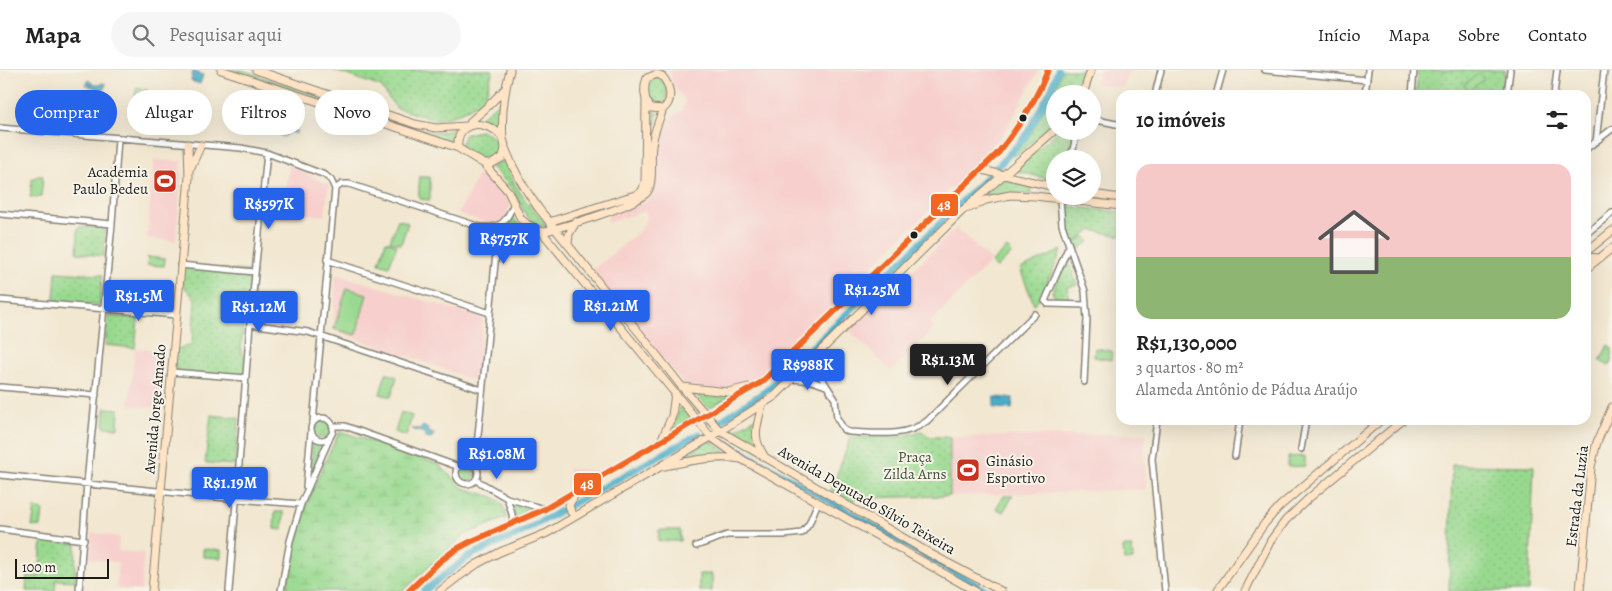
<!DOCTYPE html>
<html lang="pt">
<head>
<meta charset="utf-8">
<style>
	:root { --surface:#fff; --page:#f6f6f6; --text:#222; --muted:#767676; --line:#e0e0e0; --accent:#2563eb }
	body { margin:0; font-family:Alegreya,serif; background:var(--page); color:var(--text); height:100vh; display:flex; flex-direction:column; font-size:19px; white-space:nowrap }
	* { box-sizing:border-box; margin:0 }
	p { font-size:16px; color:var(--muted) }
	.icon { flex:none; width:28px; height:28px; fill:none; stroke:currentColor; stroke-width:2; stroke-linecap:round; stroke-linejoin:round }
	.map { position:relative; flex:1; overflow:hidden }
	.sheet { position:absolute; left:1116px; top:20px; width:475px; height:335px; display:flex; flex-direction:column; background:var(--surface); border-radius:15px; box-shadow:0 5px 20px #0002 }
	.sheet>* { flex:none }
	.guide { position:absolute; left:15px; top:20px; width:475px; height:45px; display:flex; gap:10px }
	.buttons { position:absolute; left:1046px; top:15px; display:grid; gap:10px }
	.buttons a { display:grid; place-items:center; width:55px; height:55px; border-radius:50%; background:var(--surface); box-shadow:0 5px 20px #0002; font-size:25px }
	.scale { position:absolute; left:15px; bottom:12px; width:94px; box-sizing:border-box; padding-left:5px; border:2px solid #1c1c1c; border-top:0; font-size:14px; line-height:18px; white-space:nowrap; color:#1c1c1c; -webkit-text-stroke:4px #f7f3e8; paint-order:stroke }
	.price { position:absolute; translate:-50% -42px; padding:0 11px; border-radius:5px; background:var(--accent); color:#fff; font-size:16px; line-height:32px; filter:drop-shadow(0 1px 2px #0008) }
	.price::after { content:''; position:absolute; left:50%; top:30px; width:15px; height:11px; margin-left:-8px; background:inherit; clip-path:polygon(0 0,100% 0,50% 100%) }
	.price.current { background:#222; color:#fff }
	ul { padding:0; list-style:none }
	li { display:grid; align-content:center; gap:10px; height:265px; padding:0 20px }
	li+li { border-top:1px solid var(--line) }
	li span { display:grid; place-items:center; height:155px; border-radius:15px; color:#555 }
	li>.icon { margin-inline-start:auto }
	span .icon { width:90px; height:90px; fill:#fffc; stroke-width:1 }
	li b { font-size:21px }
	h2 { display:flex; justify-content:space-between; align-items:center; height:60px; padding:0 20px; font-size:21px }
	.pill { padding:0 18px; border-radius:22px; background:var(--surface); box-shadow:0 5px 20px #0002; font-size:18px; line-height:45px }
	.pill.current { background:var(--accent); color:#fff }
	header { display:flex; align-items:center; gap:30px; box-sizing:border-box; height:70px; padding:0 25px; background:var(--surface); border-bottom:1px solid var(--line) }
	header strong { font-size:24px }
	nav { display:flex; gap:28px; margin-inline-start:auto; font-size:18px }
	.search { width:350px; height:45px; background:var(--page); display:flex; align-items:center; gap:12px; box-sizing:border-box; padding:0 18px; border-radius:28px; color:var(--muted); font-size:19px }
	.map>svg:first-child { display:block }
</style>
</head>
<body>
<header>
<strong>Mapa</strong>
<div class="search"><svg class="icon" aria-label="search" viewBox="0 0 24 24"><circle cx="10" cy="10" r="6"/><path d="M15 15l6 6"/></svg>Pesquisar aqui</div>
<nav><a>Início</a><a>Mapa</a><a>Sobre</a><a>Contato</a></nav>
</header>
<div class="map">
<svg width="1612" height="521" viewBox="0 0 1612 521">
	<defs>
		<pattern id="grass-dots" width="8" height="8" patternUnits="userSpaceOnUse" patternTransform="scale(1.25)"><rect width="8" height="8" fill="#99d98f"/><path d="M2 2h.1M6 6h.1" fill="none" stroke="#83ba7b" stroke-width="1.8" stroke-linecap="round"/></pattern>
		<pattern id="wetland-marsh" width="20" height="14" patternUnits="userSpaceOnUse" patternTransform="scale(1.25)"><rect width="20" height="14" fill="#99d98f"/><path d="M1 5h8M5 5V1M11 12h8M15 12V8" fill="none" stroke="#83ba7b"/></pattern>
		<pattern id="water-ripples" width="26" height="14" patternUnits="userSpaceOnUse" patternTransform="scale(1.25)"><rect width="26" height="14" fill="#4aadc9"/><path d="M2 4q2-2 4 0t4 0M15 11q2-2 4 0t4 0" fill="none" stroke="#3d8ca2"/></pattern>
	</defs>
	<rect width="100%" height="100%" fill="#f7f3e8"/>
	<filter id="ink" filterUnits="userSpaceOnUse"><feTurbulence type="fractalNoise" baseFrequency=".02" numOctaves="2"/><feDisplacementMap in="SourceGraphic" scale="10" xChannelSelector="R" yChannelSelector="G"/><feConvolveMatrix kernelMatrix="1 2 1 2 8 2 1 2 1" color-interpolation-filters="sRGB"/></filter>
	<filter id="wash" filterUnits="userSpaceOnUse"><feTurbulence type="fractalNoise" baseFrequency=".0096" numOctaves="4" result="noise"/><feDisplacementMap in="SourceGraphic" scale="20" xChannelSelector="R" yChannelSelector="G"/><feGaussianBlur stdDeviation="1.12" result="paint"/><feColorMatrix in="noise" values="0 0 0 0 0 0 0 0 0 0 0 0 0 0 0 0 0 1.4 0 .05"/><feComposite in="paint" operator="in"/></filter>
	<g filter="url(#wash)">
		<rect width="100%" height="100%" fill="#f2e7d0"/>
		<path fill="#f7d0cd" d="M670 0H1039L999 71 752 315 727 320 684 315 654 277 630 244 632 241 628 235 625 233 620 235 592 201 640 161 647 147 645 141 608 152 607 146 645 132 654 123 656 71 660 60 665 52 681 41 686 32 672 13Z
			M1100 0H1129L1123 18 1096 14Z
			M154 90 182 91 176 171 147 168Z
			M289 95 329 115 325 146 266 140 268 119 286 121Z
			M481 98 504 119 509 127 510 137 507 146 501 151 489 153 458 144Z
			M956 158 991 191 930 253 935 258 891 301 850 261Z
			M336 204 483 248 477 311 333 260Z
			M135 278 164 280 159 338 129 335Z
			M1147 364 1144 378 1146 419 950 426V367Z
			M568 398 599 401 567 422Z
			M92 463 119 467 118 481 144 483 141 521 116 518 118 492 90 489Z"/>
		<path fill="url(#grass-dots)" stroke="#5a7a56" d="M230 0H242L433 63 460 59 453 67V74Z
			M333 0H493L484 30 456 45 435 50 396 38 381 17Z
			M1062 0H1086L1078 22 1077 24H1055V52L1015 86 1011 85 1033 60 1056 16Z
			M1418 0H1505L1502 25H1416Z
			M657 6 668 17 666 34C663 35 661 37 658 37 647 38 640 12 657 6Z
			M501 30 498 61 474 53Z
			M647 40 658 43 651 67Z
			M481 61C492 66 504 72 501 85L489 92 462 79 460 75 465 64Z
			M1058 61H1074L1068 89H1055V111L1017 101V97Z
			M505 90 515 115 526 131 548 156C527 160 521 131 511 118 505 110 498 104 491 97Z
			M1004 107 1033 113 1030 120 1032 124 995 125 983 127Z
			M1067 136 1121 142V166L1091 160 1072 174 1066 154Z
			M512 145 517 153 527 159 500 164 493 162 507 153Z
			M78 157H105L104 186 77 183Z
			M1062 180 1041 227 1034 234 1020 199Z
			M1068 190 1077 215 1067 217 1069 230 1056 229 1052 222Z
			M180 195 255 202 252 235 244 238 241 283 248 290 246 308 172 302 174 280 192 274 195 229 180 212Z
			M56 202 102 205 100 235 54 231Z
			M108 246 138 248 135 278 105 275Z
			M692 321 732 325 709 338Z
			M681 334 692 349 672 362Z
			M211 345 239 348 235 395 205 393Z
			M761 345 758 359 763 384 728 364Z
			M313 359a9 9 0 1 1 18 0a9 9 0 1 1-18 0Z
			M921 361 931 367H950V426L855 428 852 433 831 420 851 367H899Z
			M711 370 733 388 678 390Z
			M313 371 325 375 311 402Z
			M1452 395 1534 396 1529 521H1449Z
			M459 404a8 8 0 1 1 16 0a8 8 0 1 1-16 0Z
			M513 433 532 441 515 448Z
			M42 470 76 474 75 511 56 510 55 521H26L27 506 39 507Z"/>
		<path fill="url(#wetland-marsh)" stroke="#5a7a56" d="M340 361 438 394 463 418 494 427 501 433 506 442V448L464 465 403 521H287C289 507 290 493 293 479 303 438 321 399 340 361Z"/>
		<path fill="#99d98f" stroke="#5a7a56" d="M1479 3 1484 9 1469 21 1464 15Z
			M137 17 148 20 144 37 133 34Z
			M202 33 211 37 204 58 194 54Z
			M38 106H43L41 127H30L32 109Z
			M419 107H430V130L419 129Z
			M398 149 408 153 401 174 390 171Z
			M1085 166 1089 172 1078 180 1074 174Z
			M386 171 397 175 389 196 379 193Z
			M1007 178 1012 183 997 198 991 193Z
			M148 187 165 189 164 196 147 195Z
			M347 218 367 224 356 265 334 259Z
			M1608 275 1612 278V291L1609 296 1600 291Z
			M1095 278 1112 281 1111 290 1094 287Z
			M386 303 397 307 391 327 380 324Z
			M105 338 119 339 118 358 104 357Z
			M401 342 412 346 406 366 395 362Z
			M1305 386V396L1288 397V387Z
			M1004 426H1013L1003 442 996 438Z
			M35 438 43 440 41 457 32 456Z
			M275 442H284L283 460 274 459Z
			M659 460H680V471H658Z
			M1123 477H1132L1133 490H1124Z
			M203 479 221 480V488L203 487Z
			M699 504H712V521H699Z"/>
		<path fill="url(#water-ripples)" stroke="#336472" d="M193 1 203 5 200 14 191 11Z
			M89 10 94 15H99L102 13 106 14 103 21 86 15Z
			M282 56 297 61 296 64 290 62 283 67 279 65Z
			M994 327 1013 328 1012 339 994 338Z
			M423 356 428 359V362L434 364 431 369 426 368 424 363 412 359H420Z"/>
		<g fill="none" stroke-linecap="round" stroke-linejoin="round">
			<path stroke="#4aadc9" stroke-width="7" d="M721 351 766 321 902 191 1001 93 1026 66 1051 20 1058 0
				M731 376 821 426 987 521
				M424 521 471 485 517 465 699 364"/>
		</g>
	</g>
	<g filter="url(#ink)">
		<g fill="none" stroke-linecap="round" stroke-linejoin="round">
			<g stroke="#878276" stroke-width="8">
				<path id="street" d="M1265 0 1367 10
					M1155 25 1161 0
					M1216 25 1223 0
					M1365 25 1368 0
					M1412 25 1414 0
					M1507 25 1510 0
					M1554 25 1557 0
					M1092 49 1121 55
					M0 58 241 78 267 83 325 105 331 110 335 119 313 352
					M1596 72 1604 0
					M1586 79 1612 59
					M1071 89 1077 61
					M335 119 342 114H349L477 156C490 163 494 167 496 183
					M1060 129 1062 155 1085 221 1087 249 1084 312
					M0 144 112 154
					M480 157C501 159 507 151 514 133
					M1586 164 1612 143
					M1068 178 1045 231 1048 234 1086 235
					M327 190 490 243
					M180 195 255 202
					M0 230 177 245
					M250 254 308 262 482 320
					M815 288 816 299 835 329 837 348 844 360 849 362C876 363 905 368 927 351L1035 244
					M172 302 246 308
					M792 309 812 311 826 316
					M0 317 96 325
					M311 359a11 11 0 1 1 22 0a11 11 0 1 1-22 0Z
					M1157 350 1152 389 1165 521
					M333 356H345L459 397
					M1301 379 1306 350
					M1235 386 1240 350
					M456 403a11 11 0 1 1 22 0a11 11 0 1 1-22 0Z
					M475 396 496 183C508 170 522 163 539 162
					M0 405 236 429 301 434
					M476 410 507 428 544 439
					M306 416 311 362
					M507 428 512 444 513 454
					M0 459 84 470
					M696 476 727 465H784L802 463 809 454 818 432
					M79 521 87 413 112 154 118 69
					M229 521 250 254 267 83
					M281 521 290 471 301 434 331 365"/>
			</g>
			<g stroke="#878276" stroke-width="9">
				<path id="secondary" d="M221 0 435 70 458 78 484 94H491L502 88C519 56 454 37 458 78
					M256 0 415 54 436 58 466 56
					M657 4 662 6C670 15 674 31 663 39L651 38C644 31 643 17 647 8Z
					M1083 24 1091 0
					M469 56 471 51 486 38 505 19
					M503 69C501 45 504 23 510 0
					M506 80C514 102 525 120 539 139L641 265 682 317 720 361 931 484 1001 521
					M484 94 508 121 521 149 527 154 542 162 711 367 743 390 975 521
					M191 97 201 75
					M982 100 1055 117
					M1092 124 1121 128
					M969 138 986 130 1010 125 1035 126 1121 136
					M549 152 638 124 642 121 645 112 646 30
					M542 162C559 158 641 135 648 121 654 109 650 90 652 76 653 63 659 51 663 39
					M568 174 569 164 576 152
					M1586 182 1612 161
					M1586 187 1600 188
					M1586 199 1612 178
					M682 317 728 322 748 317
					M762 335C757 357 751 367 765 387
					M661 371 672 346 675 323
					M665 396C690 391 715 385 741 389
					M575 446 571 442 569 435 576 423
					M152 521 189 107 188 74
					M409 521 439 492 455 480 470 472 545 439 762 312 998 83C1019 57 1036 31 1048 0
					M440 521 458 507 477 494 500 482 547 463 711 367 775 326 962 141 1055 60
					M1217 521 1265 453 1280 436 1381 350
					M1245 521 1271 470 1286 450 1309 428 1403 350
					M1580 521 1591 397 1597 372 1612 337"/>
			</g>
			<use href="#street" stroke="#fff" stroke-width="5"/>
			<use href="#secondary" stroke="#ffe4c6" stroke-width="7"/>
			<g stroke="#f7f3e8" stroke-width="10">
				<path id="bus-1" d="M409 521 439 492 455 480 470 472 545 439 762 312 998 83C1019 57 1036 31 1048 0"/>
			</g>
			<use href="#bus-1" stroke="#f26522" stroke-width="6"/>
		</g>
	</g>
	<defs>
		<g id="stadium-square" transform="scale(1.25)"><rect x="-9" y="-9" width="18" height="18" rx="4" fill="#c8321e" stroke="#f7f3e8"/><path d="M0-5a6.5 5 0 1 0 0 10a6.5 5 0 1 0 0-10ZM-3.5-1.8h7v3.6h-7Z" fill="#fff"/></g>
	</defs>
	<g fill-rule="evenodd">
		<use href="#stadium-square" x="165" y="111"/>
		<use href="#stadium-square" x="968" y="400"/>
	</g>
	<g fill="#1c1c1c" stroke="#f7f3e8" stroke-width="2">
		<circle cx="1023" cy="48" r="4.5"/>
		<circle cx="914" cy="165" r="4.5"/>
	</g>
	<g text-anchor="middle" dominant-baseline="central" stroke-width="4" stroke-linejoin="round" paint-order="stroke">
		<g font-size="15" fill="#1c1c1c" stroke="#f7f3e8" text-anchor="end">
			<text x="148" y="102">Academia<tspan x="148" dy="17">Paulo Bedeu</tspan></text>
			<text x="986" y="391" text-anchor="start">Ginásio<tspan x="986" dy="17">Esportivo</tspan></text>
		</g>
		<g font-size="15" fill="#1c1c1c" stroke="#f7f3e8">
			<text transform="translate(155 339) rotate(-85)">Avenida Jorge Amado</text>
			<text transform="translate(1577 426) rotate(-83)">Estrada da Luzia</text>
			<text transform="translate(867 430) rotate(30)">Avenida Deputado Sílvio Teixeira</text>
		</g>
		<g font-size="15" fill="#42553e" stroke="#f7f3e8">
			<text x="915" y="387">Praça<tspan x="915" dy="17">Zilda Arns</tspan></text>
		</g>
	</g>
	<g stroke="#f7f3e8" stroke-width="2">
		<rect x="930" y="123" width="29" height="24" rx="5" fill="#f26522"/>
		<rect x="573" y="402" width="29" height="24" rx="5" fill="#f26522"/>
	</g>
	<g font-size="14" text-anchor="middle" font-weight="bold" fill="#fff">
		<text x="944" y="140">48</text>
		<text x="587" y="419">48</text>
	</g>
</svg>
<div class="buttons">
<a><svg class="icon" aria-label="locate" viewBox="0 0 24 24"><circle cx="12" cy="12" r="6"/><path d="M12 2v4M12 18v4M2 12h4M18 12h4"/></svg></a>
<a><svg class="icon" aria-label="layers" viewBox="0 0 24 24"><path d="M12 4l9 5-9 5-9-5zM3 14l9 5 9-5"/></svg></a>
</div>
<div class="scale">100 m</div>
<b class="price" style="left:269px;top:160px">R$597K</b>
<b class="price" style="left:504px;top:195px">R$757K</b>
<b class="price" style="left:872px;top:246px">R$1.25M</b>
<b class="price" style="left:139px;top:252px">R$1.5M</b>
<b class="price" style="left:611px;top:262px">R$1.21M</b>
<b class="price" style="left:259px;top:263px">R$1.12M</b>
<b class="price current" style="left:948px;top:316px">R$1.13M</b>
<b class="price" style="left:808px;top:321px">R$988K</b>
<b class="price" style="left:497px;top:410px">R$1.08M</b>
<b class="price" style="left:230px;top:439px">R$1.19M</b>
<div class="guide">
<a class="pill current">Comprar</a>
<a class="pill">Alugar</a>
<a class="pill">Filtros</a>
<a class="pill">Novo</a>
</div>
<section class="sheet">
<h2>10 imóveis<svg class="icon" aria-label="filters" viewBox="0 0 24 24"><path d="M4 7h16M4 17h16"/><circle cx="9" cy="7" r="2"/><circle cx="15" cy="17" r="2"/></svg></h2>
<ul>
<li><span style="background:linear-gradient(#f6c9c9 60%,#8fb573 0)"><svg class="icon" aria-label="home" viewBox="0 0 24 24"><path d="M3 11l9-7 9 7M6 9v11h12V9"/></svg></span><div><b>R$1,130,000</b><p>3 quartos · 80 m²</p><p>Alameda Antônio de Pádua Araújo</p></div></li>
</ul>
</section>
</div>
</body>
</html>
